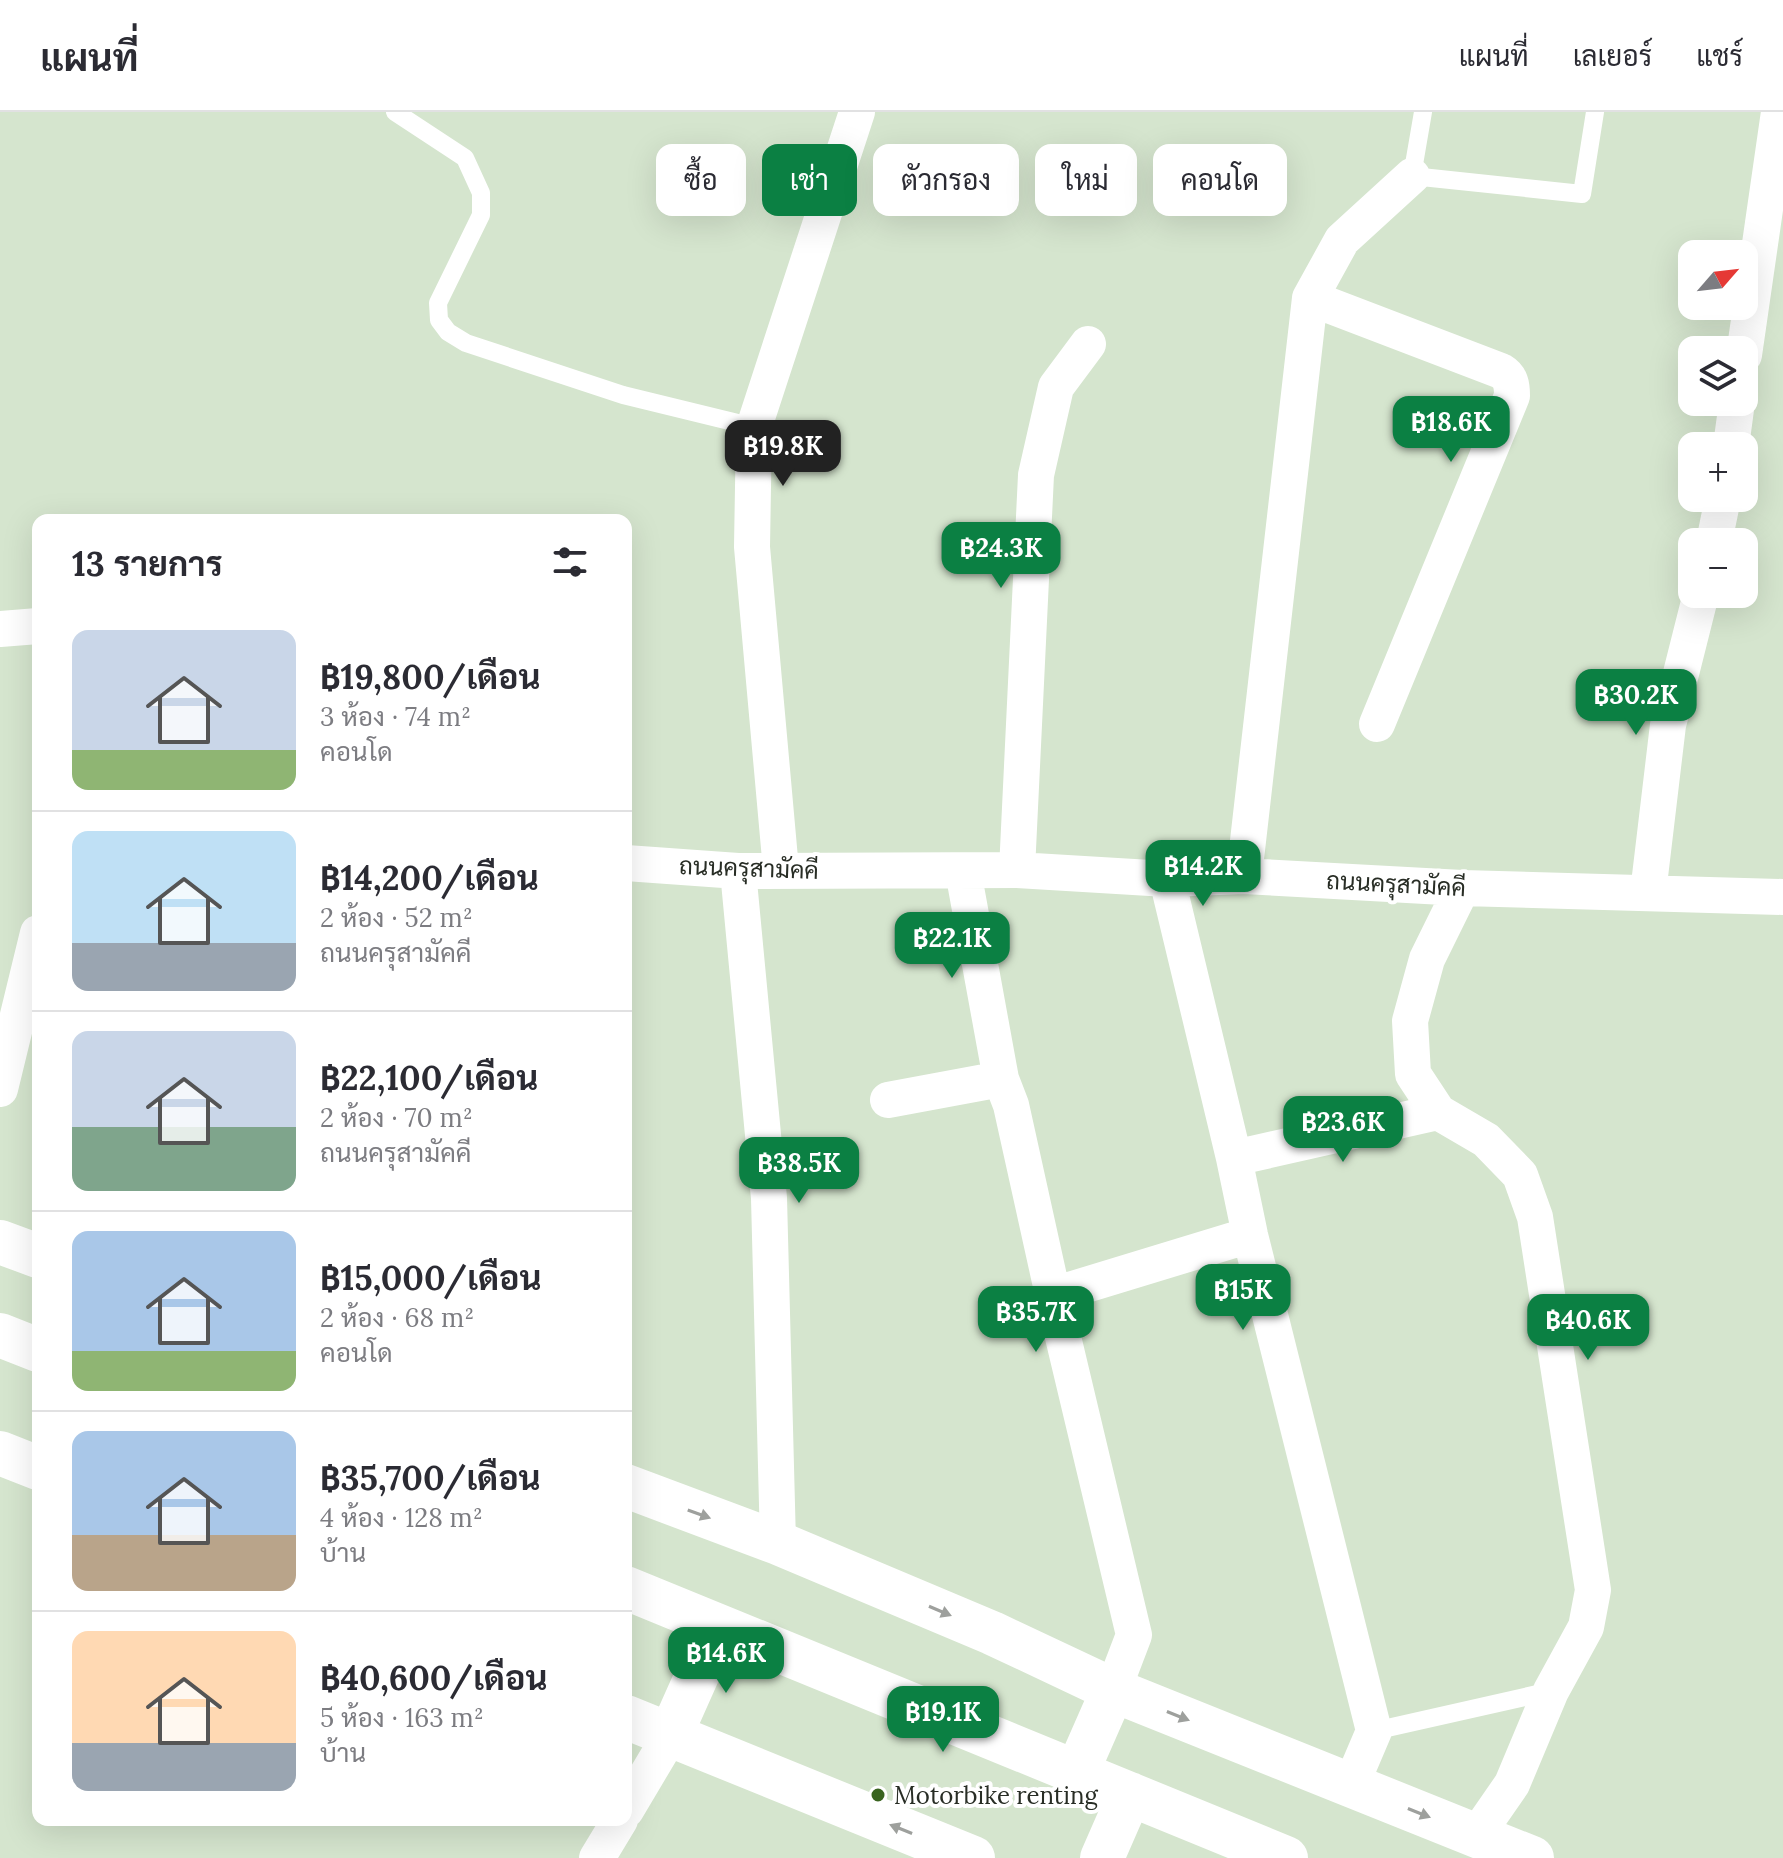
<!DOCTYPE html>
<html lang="th">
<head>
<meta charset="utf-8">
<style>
	:root { --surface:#fff; --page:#f7f7f7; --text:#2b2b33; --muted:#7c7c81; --line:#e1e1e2; --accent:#0b8043 }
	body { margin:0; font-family:Lora,Sarabun,serif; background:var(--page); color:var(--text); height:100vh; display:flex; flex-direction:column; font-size:30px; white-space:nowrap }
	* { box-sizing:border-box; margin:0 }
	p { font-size:26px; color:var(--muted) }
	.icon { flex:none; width:44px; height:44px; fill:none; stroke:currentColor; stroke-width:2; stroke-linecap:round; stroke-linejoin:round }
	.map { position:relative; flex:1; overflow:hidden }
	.panel { position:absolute; left:32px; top:402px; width:600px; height:1312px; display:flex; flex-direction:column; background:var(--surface); border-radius:16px; box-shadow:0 8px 32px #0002 }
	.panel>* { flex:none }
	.top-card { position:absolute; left:656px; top:32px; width:760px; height:72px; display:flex; gap:16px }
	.needle { width:52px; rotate:62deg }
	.buttons { position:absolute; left:1678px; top:128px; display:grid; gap:16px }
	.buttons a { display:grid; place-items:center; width:80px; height:80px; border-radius:16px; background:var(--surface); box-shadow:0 8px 32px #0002; font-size:40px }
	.price { position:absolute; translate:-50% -68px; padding:0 18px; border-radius:16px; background:var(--accent); color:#fff; font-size:26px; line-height:52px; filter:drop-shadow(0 2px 4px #0008) }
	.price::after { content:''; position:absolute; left:50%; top:48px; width:24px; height:18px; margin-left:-12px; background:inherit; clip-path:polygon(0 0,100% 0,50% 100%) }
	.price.active { background:#222; color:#fff }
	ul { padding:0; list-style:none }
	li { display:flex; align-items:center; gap:24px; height:200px; padding:0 40px }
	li+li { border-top:2px solid var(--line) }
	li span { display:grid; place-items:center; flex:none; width:224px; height:160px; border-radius:16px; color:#555 }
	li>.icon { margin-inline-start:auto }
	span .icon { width:96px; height:96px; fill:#fffc; stroke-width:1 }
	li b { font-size:34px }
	h2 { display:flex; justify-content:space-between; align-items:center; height:96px; padding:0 40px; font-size:34px }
	.tag { padding:0 28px; border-radius:16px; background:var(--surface); box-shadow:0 8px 32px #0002; font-size:28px; line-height:72px }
	.tag.active { background:var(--accent); color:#fff }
	header { display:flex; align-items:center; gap:48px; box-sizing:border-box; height:112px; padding:0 40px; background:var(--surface); border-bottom:2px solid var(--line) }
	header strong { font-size:38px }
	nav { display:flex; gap:44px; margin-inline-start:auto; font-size:28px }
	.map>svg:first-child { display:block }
</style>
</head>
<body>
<header>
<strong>แผนที่</strong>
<nav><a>แผนที่</a><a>เลเยอร์</a><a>แชร์</a></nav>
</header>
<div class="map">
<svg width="1783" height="1746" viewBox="0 0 1783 1746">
	<rect width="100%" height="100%" fill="#d5e5ce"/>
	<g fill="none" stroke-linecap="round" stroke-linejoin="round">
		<path stroke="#fff" stroke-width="18" d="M395 0 465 46 481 81V103L438 191 439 208 448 220 466 231 623 283 754 315
			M1423 0 1412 64 1582 82 1595 0
			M1374 1619 1551 1579"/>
		<path stroke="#fff" stroke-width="36" d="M1310 186 1501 259C1511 265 1512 273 1512 284L1377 612
			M1744 243 1779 0
			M1731 334 1737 290
			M1714 430 1723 386
			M0 517 38 514
			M626 751 738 759 1017 758 1167 767 1244 764 1462 776 1783 785
			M781 758 752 435 754 315 857 0
			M1017 758 1036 363 1056 275 1088 232
			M738 759 769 1086 778 1431
			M963 759 1001 967
			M1244 764 1310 186 1342 128 1412 64
			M1167 767 1234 1046 1250 1123 1374 1619 1351 1673
			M1462 776 1427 847 1410 909 1413 962 1438 1000 1486 1028 1520 1063 1535 1105 1593 1478 1586 1515 1551 1579 1512 1672 1476 1724
			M1648 781 1668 613 1701 482
			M0 977 38 821
			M888 988 1001 967 1011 993 1053 1183 1134 1523 1113 1578
			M1234 1046 1438 1000
			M1053 1183 1250 1123
			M626 1698 670 1624
			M597 1746 620 1708"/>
		<path stroke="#fff" stroke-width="44" d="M0 1130 38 1144
			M0 1223 38 1238
			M0 1341 38 1356
			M626 1374 778 1431 992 1521 1113 1578 1532 1746
			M626 1476 1286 1746
			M626 1605 973 1746
			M670 1624 719 1514
			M1077 1660 1113 1578
			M1102 1746 1130 1682"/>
	</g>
	<defs><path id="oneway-solid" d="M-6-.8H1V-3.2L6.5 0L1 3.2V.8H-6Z" transform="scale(2)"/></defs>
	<g fill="#9ea09d">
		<use href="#oneway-solid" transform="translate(699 1402) rotate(20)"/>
		<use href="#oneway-solid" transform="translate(940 1499) rotate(23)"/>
		<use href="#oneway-solid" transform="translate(1178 1604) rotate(22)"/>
		<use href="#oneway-solid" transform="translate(1419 1701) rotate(22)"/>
		<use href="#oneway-solid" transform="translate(901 1717) rotate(-158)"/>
	</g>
	<circle fill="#39631f" stroke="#fff" stroke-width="3" cx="878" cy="1683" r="8"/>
	<g text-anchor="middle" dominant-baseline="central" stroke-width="8" stroke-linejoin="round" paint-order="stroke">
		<g font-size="24" fill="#282d25" stroke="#fff">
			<text transform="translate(749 756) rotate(2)">ถนนครุสามัคคี</text>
			<text transform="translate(1396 772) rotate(3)">ถนนครุสามัคคี</text>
		</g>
		<g font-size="24" fill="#282d25" stroke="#fff" text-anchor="start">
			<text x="894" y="1683">Motorbike renting</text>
		</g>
	</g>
</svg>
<div class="buttons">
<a><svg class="needle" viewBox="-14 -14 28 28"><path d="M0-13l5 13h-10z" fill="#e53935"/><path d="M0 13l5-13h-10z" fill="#7c7c81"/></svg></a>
<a><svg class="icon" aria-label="layers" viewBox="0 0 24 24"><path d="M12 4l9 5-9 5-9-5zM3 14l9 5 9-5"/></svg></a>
<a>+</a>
<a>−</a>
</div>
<b class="price" style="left:1451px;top:352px">฿18.6K</b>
<b class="price active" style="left:783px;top:376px">฿19.8K</b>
<b class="price" style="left:1001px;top:478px">฿24.3K</b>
<b class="price" style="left:1636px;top:625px">฿30.2K</b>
<b class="price" style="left:1203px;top:796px">฿14.2K</b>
<b class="price" style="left:952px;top:868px">฿22.1K</b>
<b class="price" style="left:1343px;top:1052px">฿23.6K</b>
<b class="price" style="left:799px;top:1093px">฿38.5K</b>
<b class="price" style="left:1243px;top:1220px">฿15K</b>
<b class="price" style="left:1036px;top:1242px">฿35.7K</b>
<b class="price" style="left:1588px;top:1250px">฿40.6K</b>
<b class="price" style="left:726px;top:1583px">฿14.6K</b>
<b class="price" style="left:943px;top:1642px">฿19.1K</b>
<div class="top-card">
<a class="tag">ซื้อ</a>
<a class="tag active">เช่า</a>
<a class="tag">ตัวกรอง</a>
<a class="tag">ใหม่</a>
<a class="tag">คอนโด</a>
</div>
<section class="panel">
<h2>13 รายการ<svg class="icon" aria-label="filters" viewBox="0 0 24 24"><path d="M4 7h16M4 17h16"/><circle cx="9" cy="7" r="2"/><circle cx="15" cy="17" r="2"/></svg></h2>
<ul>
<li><span style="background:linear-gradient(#c9d6e8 75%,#8fb573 0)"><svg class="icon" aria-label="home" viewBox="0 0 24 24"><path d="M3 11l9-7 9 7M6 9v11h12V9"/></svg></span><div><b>฿19,800/เดือน</b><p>3 ห้อง · 74 m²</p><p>คอนโด</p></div></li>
<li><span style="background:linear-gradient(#bfe0f5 70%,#9aa5b1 0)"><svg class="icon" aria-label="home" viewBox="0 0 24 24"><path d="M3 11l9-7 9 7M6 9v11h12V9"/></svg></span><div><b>฿14,200/เดือน</b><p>2 ห้อง · 52 m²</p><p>ถนนครุสามัคคี</p></div></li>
<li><span style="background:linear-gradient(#c9d6e8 60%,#7fa58c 0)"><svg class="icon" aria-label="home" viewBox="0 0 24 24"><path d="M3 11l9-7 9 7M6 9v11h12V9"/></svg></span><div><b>฿22,100/เดือน</b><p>2 ห้อง · 70 m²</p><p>ถนนครุสามัคคี</p></div></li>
<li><span style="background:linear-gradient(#a9c7e8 75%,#8fb573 0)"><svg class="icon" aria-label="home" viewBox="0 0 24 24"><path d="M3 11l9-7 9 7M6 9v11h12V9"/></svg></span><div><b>฿15,000/เดือน</b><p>2 ห้อง · 68 m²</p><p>คอนโด</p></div></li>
<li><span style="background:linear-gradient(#a9c7e8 65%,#b9a48a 0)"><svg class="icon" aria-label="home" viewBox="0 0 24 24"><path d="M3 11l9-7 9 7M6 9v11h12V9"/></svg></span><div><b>฿35,700/เดือน</b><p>4 ห้อง · 128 m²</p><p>บ้าน</p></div></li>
<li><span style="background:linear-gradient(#ffd9b3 70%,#9aa5b1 0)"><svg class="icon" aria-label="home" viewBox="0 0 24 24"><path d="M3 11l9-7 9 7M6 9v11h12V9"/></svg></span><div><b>฿40,600/เดือน</b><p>5 ห้อง · 163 m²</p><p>บ้าน</p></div></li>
</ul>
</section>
</div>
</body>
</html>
